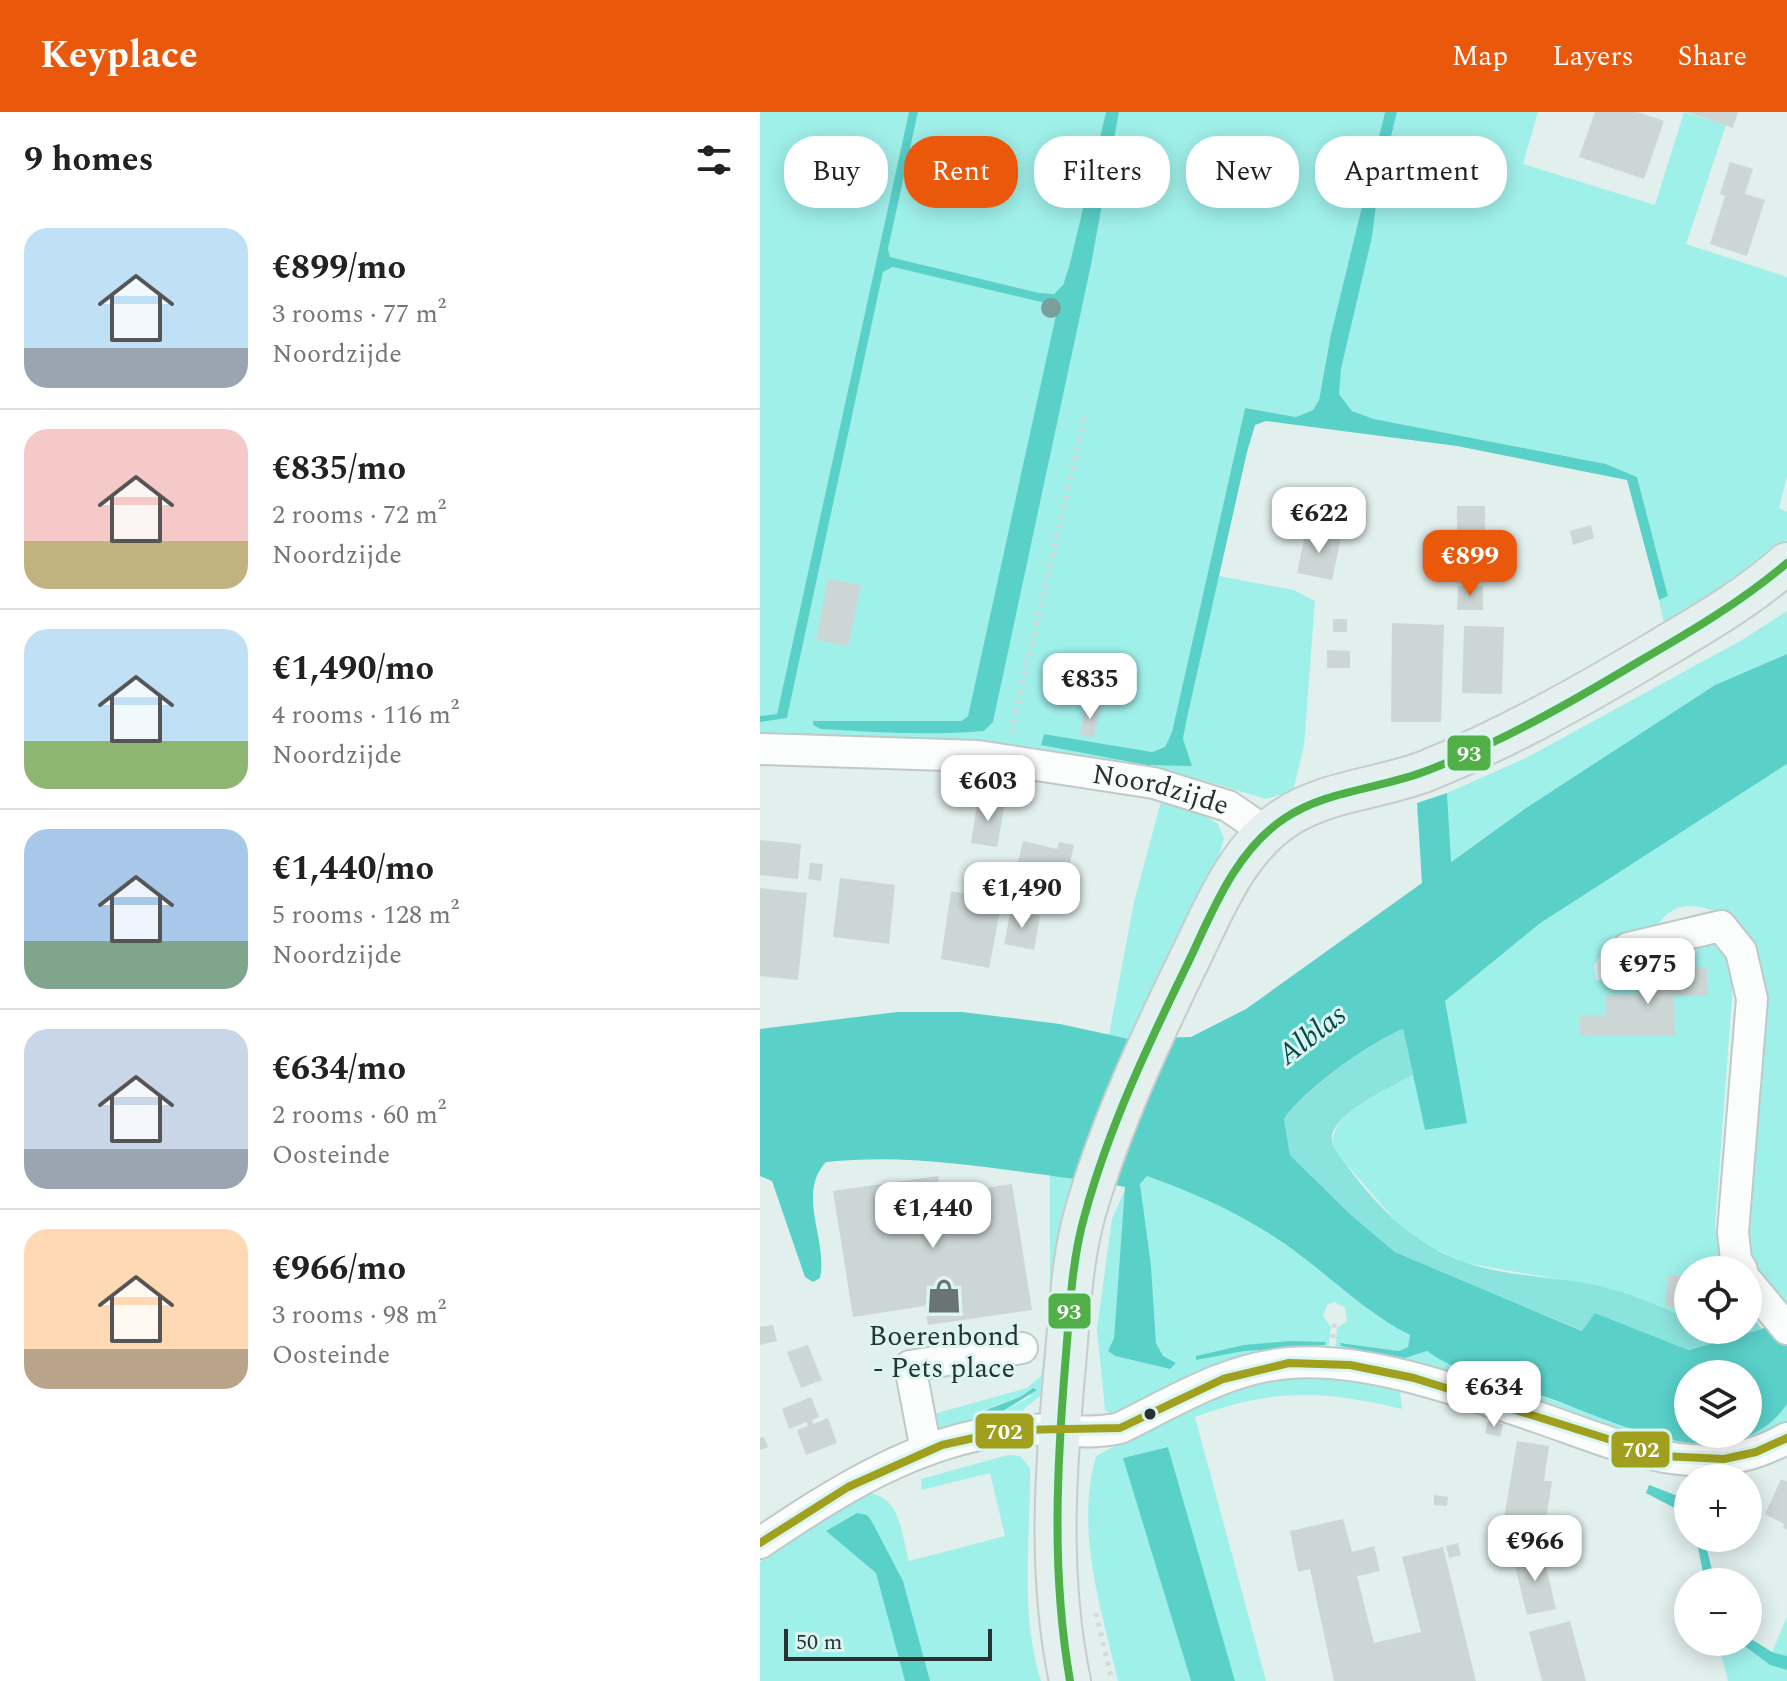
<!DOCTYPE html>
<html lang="en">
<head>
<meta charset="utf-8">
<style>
	:root { --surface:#fff; --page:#f2f2f2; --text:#222; --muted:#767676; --line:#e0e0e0; --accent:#ea580c }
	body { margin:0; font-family:Spectral,serif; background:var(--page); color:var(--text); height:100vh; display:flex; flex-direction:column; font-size:30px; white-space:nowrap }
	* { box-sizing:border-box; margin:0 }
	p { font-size:26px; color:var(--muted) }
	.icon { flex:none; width:44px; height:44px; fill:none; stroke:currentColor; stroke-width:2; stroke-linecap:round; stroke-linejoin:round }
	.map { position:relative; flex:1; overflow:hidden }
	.sheet { display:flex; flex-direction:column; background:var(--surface); width:760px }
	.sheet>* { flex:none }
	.hud { position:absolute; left:24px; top:24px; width:760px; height:72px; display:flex; gap:16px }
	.tools { position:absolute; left:914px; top:1144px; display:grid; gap:16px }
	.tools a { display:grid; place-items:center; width:88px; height:88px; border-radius:50%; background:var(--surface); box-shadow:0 4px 20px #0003; font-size:40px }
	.scale { position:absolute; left:24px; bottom:20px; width:208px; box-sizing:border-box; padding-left:8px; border:4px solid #283231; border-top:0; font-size:22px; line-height:28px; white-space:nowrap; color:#283231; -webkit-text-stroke:6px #dbf5f2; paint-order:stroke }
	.price { position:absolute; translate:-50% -68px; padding:0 18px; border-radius:16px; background:#fff; color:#222; font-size:26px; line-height:52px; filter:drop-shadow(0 2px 4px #0008) }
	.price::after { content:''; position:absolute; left:50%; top:48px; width:24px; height:18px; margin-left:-12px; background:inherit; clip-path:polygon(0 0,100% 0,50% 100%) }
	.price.selected { background:var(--accent); color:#fff }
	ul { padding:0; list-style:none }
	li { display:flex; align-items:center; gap:24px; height:200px; padding:0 24px }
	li+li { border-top:2px solid var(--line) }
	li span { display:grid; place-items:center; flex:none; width:224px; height:160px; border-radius:24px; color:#555 }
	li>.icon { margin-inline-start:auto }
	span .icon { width:96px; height:96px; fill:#fffc; stroke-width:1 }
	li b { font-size:34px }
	h2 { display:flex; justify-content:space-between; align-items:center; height:96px; padding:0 24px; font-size:34px }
	.chip { padding:0 28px; border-radius:32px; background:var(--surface); box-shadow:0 4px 20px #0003; font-size:28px; line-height:72px }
	.chip.selected { background:var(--accent); color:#fff }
	header { display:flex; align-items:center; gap:48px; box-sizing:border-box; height:112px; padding:0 40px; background:var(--accent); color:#fff }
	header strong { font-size:38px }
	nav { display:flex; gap:44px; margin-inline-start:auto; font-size:28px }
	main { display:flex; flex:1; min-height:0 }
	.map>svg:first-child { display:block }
</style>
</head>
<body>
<header>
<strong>Keyplace</strong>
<nav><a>Map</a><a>Layers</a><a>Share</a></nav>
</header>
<main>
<section class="sheet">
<h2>9 homes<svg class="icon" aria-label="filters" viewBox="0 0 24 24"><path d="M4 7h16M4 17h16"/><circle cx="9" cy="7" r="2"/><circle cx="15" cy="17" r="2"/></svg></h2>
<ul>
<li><span style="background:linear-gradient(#bfe0f5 75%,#9aa5b1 0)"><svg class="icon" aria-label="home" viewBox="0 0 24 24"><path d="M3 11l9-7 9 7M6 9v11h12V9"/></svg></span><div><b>€899/mo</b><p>3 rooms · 77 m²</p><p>Noordzijde</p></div></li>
<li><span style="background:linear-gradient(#f6c9c9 70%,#c2b280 0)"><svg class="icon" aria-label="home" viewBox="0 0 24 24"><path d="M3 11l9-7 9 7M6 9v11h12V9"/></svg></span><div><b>€835/mo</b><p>2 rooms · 72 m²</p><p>Noordzijde</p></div></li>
<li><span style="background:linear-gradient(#bfe0f5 70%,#8fb573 0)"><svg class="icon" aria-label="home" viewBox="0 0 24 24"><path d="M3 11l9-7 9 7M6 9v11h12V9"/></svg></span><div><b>€1,490/mo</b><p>4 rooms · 116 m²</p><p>Noordzijde</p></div></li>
<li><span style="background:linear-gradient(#a9c7e8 70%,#7fa58c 0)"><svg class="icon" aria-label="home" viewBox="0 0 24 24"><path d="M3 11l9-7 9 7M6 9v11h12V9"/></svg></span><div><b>€1,440/mo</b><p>5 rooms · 128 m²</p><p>Noordzijde</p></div></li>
<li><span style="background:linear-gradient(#c9d6e8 75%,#9aa5b1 0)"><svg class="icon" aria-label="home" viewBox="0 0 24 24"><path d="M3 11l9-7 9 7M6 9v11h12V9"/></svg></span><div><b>€634/mo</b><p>2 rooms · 60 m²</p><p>Oosteinde</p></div></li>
<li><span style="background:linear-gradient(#ffd9b3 75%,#b9a48a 0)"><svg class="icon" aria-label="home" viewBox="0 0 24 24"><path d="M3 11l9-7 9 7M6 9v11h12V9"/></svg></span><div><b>€966/mo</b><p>3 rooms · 98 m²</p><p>Oosteinde</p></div></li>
</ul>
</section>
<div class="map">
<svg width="1027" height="1569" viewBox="0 0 1027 1569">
	<rect width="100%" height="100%" fill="#e1efed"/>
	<path fill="#a0f0ea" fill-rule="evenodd" d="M0 0H149L17 602 0 604Z
		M158 0H346L309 155 303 173 294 182H279L130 145 128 137Z
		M359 0H625L571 222 559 288 553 298 536 305 485 296 412 620 405 635 392 640 284 622 281 632 427 643 423 627 427 606 459 464 534 478 555 489 544 634 533 679 506 687 446 669 406 662 0 627V610L27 606 123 160 134 155 299 193 208 604 201 609H54L224 619 233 609 331 153Z
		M637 0H778L763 52 895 93 924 0 966 13 926 132 1027 165V364L1019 396 1027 400V428L1000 457 904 512 899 488 908 484 877 365 846 352 614 307 592 299 578 281 581 257 612 125 618 78Z
		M1027 499V542L955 573 766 696 690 750 687 681 766 646 982 528Z
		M1027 652V1196L1005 1177 989 1146 977 811C958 800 930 785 909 801 902 806 897 814 890 819L867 821 849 828 834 854 836 868 887 865 886 844 936 841 940 830C961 826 966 840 974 857L955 1115 966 1158H928V1206L848 1176 705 1151 668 1134 641 1115 573 1037C567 1000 626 978 653 963L665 1017 685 889 779 812Z
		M402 686 434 696 458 712 464 726 457 751 414 828 369 927 349 923 374 790Z
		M290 1064H319L285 1280 258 1302 172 1319 170 1303 267 1276 281 1264 290 1194ZM273 1276 270 1285 243 1299 218 1305 221 1299 260 1285Z
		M387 1064C438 1082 481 1101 525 1132 568 1162 604 1200 650 1223L648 1235 639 1239 581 1231 645 1246 667 1239 718 1267 778 1283 877 1318 977 1328 1001 1318 1027 1292V1313L992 1331 923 1338 575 1241 577 1216 587 1209 585 1195 574 1190 567 1193 563 1204 571 1215 568 1240 422 1268 351 1302 345 1298 337 1217 352 1107 366 1075 354 1226 348 1239 355 1244 410 1257 396 1231 391 1153 380 1072Z
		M571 1264 640 1280 642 1297C565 1278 511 1276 435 1305L506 1569H475L408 1335 364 1346 431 1569H358C341 1495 315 1419 336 1344L383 1319 415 1307 485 1267Z
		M248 1343 260 1344 270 1356C271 1429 259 1498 281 1569H0V1450L23 1430 106 1381C141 1383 141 1421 149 1449L245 1424 230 1361 162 1378 161 1367ZM97 1401 121 1431 134 1454 66 1420Z
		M1027 1505V1544L1012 1540Z
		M958 1530H979L1010 1553 1027 1558V1569H968Z"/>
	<path fill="#8be3dd" d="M643 917 653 963C629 976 594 991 577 1013 564 1029 578 1042 588 1055 618 1096 655 1133 704 1150 749 1166 801 1164 848 1176 875 1183 902 1196 928 1206V1218H988V1199L1002 1217 927 1238 835 1201 823 1219 635 1140 591 1103 530 1043 524 1007C545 978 610 930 643 917Z"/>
	<path fill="#59d1c9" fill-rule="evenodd" d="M149 0H158L128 137 130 145 279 181 294 182 303 173 309 155 346 0H359L331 153 233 610 224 619C170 624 115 620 61 617L53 613V609H201L208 604 298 194 133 155 123 160 27 606 0 610V604L17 602Z
		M625 0H637L618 78 612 125 581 257 579 282 592 299 614 307 846 352 877 365 908 484 899 488 867 368 697 334 506 309 495 313 487 340 427 606 423 627 432 654 387 653 281 633 284 622 392 640 405 635 412 620 485 296 536 305 553 298 559 288 571 222Z
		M1027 542V652L779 812 685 889 707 1011 665 1018 643 917C610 930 544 978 524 1007L530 1043 591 1103 635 1140 822 1219 835 1201 928 1238 1002 1217 1027 1196V1292C970 1375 851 1306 780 1283 739 1270 703 1264 667 1239L645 1246 581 1234 580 1231 639 1239 648 1235 650 1223C604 1200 568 1162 525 1132 482 1102 437 1082 387 1064L380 1072 391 1153 396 1231 403 1244 416 1251 410 1257 355 1244 348 1239 354 1226 365 1075C338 1069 313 1067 286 1063 210 1053 143 1042 66 1050 36 1082 68 1127 60 1166L53 1170 45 1165 12 1069 0 1064V917L137 900H202L300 912 369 927 431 925 486 897 662 771 657 691 687 681 691 750 766 696 955 573ZM928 1262H988V1322H928Z
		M530 1229 566 1230 565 1233 484 1239 436 1248V1244L484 1233Z
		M273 1276 277 1278 243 1299 218 1306 221 1300 260 1285Z
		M408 1335 475 1569H431L363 1346Z
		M889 1373 928 1388V1403L886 1381Z
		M97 1401 107 1403 111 1408 143 1469 170 1569H145L116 1461 66 1419Z
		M936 1426H944L955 1470H945Z
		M988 1525 1012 1540 1027 1544V1558L1010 1553 979 1530H988Z"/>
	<path fill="#ccd7d5" d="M835 0H877L904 9 884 67 819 45Z
		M927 0H978L973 16Z
		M970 50 993 57 985 82 1005 88 987 144 950 132 965 84 960 82Z
		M697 394H725V457H697Z
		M831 413 834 426 813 433 810 419Z
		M546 418 581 425 572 468 537 461Z
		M68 467 101 473 88 534 56 528Z
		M698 474H723V498H697Z
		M573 507H587V520H573Z
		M632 511 684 513 681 610H631Z
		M704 514 744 515 742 582 702 581Z
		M567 538 590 539V556H567Z
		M325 592 340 595 334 626 320 623Z
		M218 687 245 691 237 735 211 731Z
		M0 728 41 732 38 767 0 763Z
		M263 729 297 737 299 730 314 733 306 766 257 755Z
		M50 751 63 752 61 769 48 767Z
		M258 765 294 772 289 794 254 786Z
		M80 766 135 773 129 832 73 825Z
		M0 776 47 781 38 868 0 864Z
		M191 779 242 789 229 856 181 847Z
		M251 798 280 804 274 838 244 832Z
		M947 855 948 884H914L915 924 820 923V903H846V883L895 882 894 856Z
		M178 1064 180 1083 252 1072 272 1198 168 1213 165 1194 93 1205 73 1079Z
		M908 1163 928 1165V1197L905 1194Z
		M13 1213 17 1229 0 1233V1215Z
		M48 1233 62 1268 41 1276 27 1240Z
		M51 1285 59 1305 52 1308 53 1312 68 1306 77 1331 46 1343 37 1318 48 1314 47 1310 29 1317 22 1297Z
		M728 1309 743 1312 740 1325 725 1321Z
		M4 1325 8 1335 0 1338V1326Z
		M757 1329 789 1334 784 1369H792L783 1426 742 1419Z
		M1021 1367 1027 1370V1418L1023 1416 1024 1412 1005 1402Z
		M674 1383 688 1385 687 1394 674 1393Z
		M583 1407 592 1440 614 1434 620 1459 597 1464 614 1531 661 1520 642 1445 683 1435 716 1569H574L550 1457 538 1460 530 1419Z
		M698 1431 701 1443 689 1446 686 1434Z
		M782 1439 796 1497 767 1503 753 1446Z
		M810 1509 826 1569H782L769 1520Z"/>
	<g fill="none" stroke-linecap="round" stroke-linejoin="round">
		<g stroke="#bfcac8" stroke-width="34">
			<g id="minor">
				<path id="s1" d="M0 637 218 644 394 671 468 694 506 720"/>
				<path d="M868 836 961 814 981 839 992 887 973 1120 976 1148 982 1158"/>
				<path d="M988 1170 1027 1217"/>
				<path d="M166 1338 150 1254 262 1236"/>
				<path d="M0 1431C76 1380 156 1328 250 1318 286 1315 328 1324 360 1316 415 1289 467 1256 529 1251 606 1244 704 1280 777 1305 860 1333 943 1375 1027 1326"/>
			</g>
		</g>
		<g stroke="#c6cccb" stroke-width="44">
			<path id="major" d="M310 1569C287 1461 296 1350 306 1242 310 1195 312 1147 325 1101 350 1014 390 928 430 846 454 797 477 737 525 706 567 678 620 677 666 659 747 626 822 584 897 539 942 512 988 486 1027 451"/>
		</g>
		<path stroke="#d6dad9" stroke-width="5" stroke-dasharray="4 6" stroke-linecap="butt" d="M251 621 325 303
			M573 1226 575 1207
			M336 1501 352 1569"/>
		<use href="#minor" stroke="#fafdfc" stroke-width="30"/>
		<use href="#major" stroke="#e4efee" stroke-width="40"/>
		<g stroke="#dbf5f2" stroke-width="14">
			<path id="bus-1" d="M310 1569C291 1459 297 1352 306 1242 310 1195 312 1147 325 1102 349 1015 388 933 427 853 452 801 474 740 525 706 567 678 620 677 666 659 740 631 810 591 878 550 930 520 981 490 1027 451"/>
		</g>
		<g stroke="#dbf5f2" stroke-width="14">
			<path id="bus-2" d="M0 1431 88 1375 182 1333 250 1318 360 1316 463 1267 529 1251 590 1253 654 1266 902 1344 964 1347 996 1340 1027 1326"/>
		</g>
		<use href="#bus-1" stroke="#50af46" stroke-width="8"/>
		<use href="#bus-2" stroke="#a0a01e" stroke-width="8"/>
	</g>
	<circle fill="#789f9c" cx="291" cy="196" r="10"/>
	<defs>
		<g id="shop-bare" transform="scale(2.76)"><path d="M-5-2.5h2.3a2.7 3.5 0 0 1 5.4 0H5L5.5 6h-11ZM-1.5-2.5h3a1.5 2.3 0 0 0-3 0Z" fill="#697473" stroke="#dbf5f2" stroke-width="2.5" paint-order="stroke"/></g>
	</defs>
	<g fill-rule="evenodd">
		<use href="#shop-bare" x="184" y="1184"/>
	</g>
	<circle fill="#283231" stroke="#dbf5f2" stroke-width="3" cx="390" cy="1302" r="7"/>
	<g text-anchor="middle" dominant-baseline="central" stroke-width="6" stroke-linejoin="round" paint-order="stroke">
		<g font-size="28" fill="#283231" stroke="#dbf5f2">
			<text stroke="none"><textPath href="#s1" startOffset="404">Noordzijde</textPath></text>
		</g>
		<g font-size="28" fill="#283231" stroke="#dbf5f2">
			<text x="184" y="1224">Boerenbond<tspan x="184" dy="32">- Pets place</tspan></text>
		</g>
		<g font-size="30" font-style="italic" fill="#064a46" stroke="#dbf5f2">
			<text transform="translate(552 923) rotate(-38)">Alblas</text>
		</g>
	</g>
	<g stroke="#dbf5f2" stroke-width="3">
		<rect x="686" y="622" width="46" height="38" rx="8" fill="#50af46"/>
		<rect x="287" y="1180" width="45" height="38" rx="8" fill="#50af46"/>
		<rect x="214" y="1300" width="61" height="38" rx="8" fill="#a0a01e"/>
		<rect x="850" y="1318" width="61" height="39" rx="8" fill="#a0a01e"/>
	</g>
	<g font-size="22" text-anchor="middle" font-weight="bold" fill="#fff">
		<text x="709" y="649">93</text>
		<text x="309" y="1207">93</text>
		<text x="244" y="1327">702</text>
		<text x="881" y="1345">702</text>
	</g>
</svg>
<div class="tools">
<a><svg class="icon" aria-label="locate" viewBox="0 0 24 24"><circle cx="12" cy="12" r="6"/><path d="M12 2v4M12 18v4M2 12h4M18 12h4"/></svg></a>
<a><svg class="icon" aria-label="layers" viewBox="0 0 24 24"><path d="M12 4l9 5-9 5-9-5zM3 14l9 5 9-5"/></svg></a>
<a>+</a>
<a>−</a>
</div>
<div class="scale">50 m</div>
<b class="price" style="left:559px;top:443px">€622</b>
<b class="price selected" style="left:710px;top:486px">€899</b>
<b class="price" style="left:330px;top:609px">€835</b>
<b class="price" style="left:228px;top:711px">€603</b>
<b class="price" style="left:262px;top:818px">€1,490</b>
<b class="price" style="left:888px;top:894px">€975</b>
<b class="price" style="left:173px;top:1138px">€1,440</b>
<b class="price" style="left:734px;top:1317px">€634</b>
<b class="price" style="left:775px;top:1471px">€966</b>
<div class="hud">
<a class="chip">Buy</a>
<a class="chip selected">Rent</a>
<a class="chip">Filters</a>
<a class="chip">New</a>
<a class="chip">Apartment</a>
</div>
</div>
</main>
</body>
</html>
